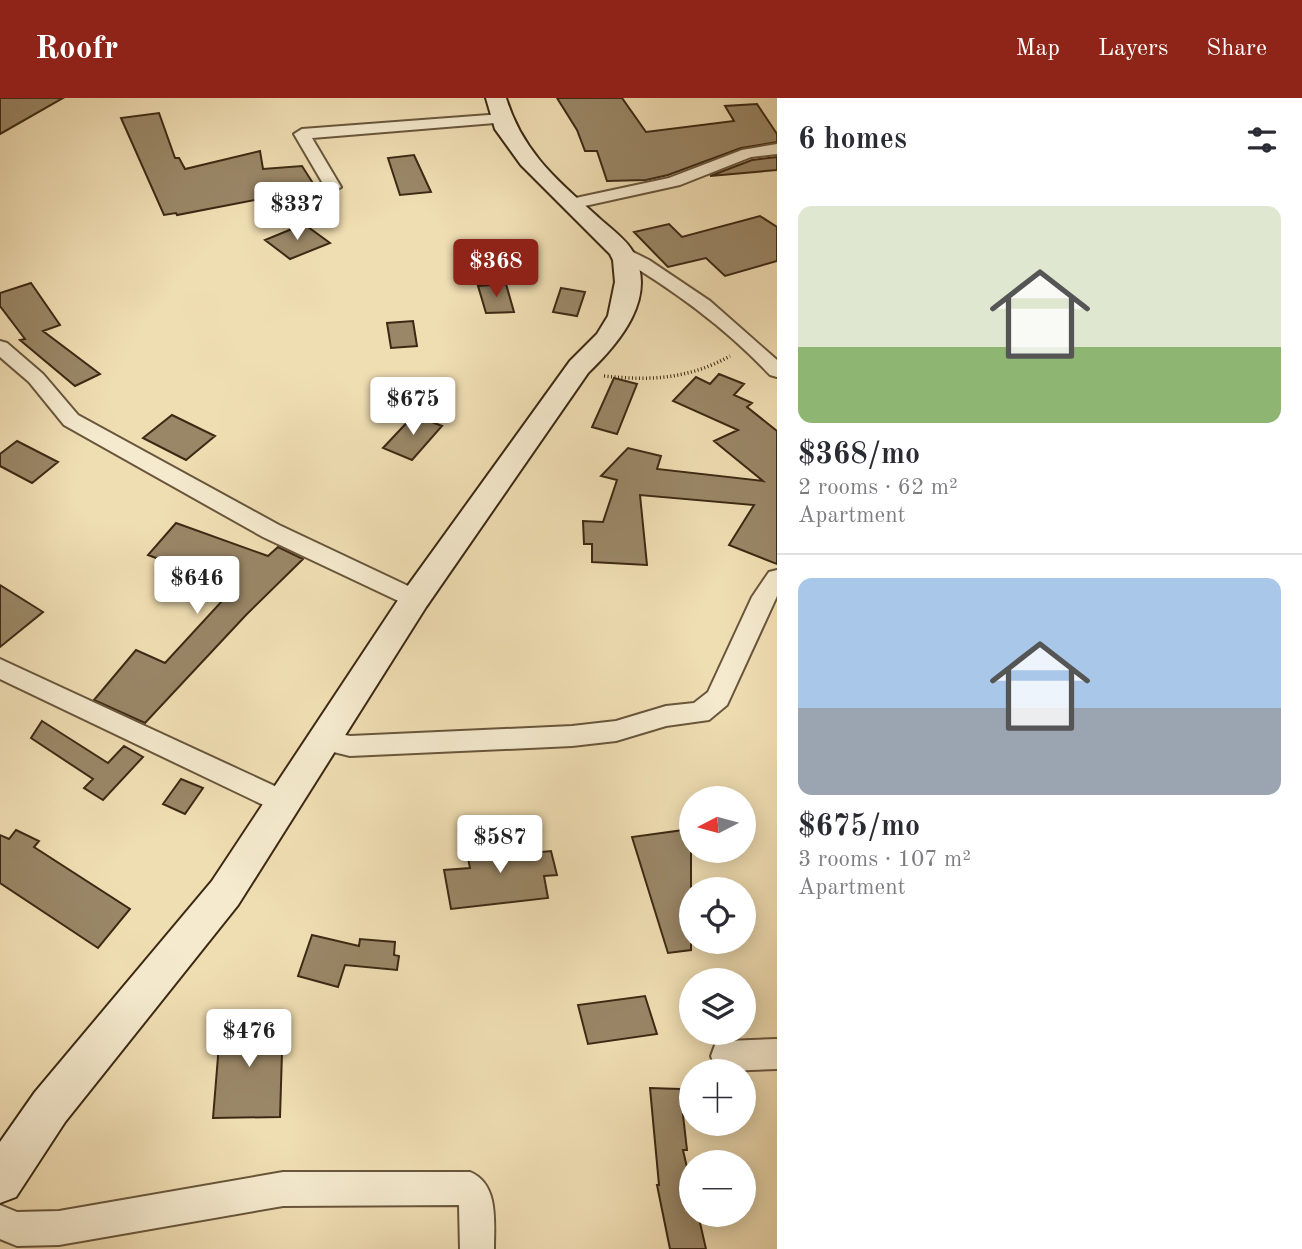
<!DOCTYPE html>
<html lang="en">
<head>
<meta charset="utf-8">
<style>
	:root { --surface:#fff; --page:#f7f7f7; --text:#2b2b33; --muted:#7c7c81; --line:#e1e1e2; --accent:#8f2418 }
	body { margin:0; font-family:"Old Standard TT",serif; background:var(--page); color:var(--text); height:100vh; display:flex; flex-direction:column; font-size:26px; white-space:nowrap }
	* { box-sizing:border-box; margin:0 }
	p { font-size:23px; color:var(--muted) }
	.icon { flex:none; width:38px; height:38px; fill:none; stroke:currentColor; stroke-width:2; stroke-linecap:round; stroke-linejoin:round }
	.map { position:relative; flex:1; overflow:hidden }
	.details { display:flex; flex-direction:column; background:var(--surface); width:525px }
	.details>* { flex:none }
	.needle { width:46px; rotate:264deg }
	.fabs { position:absolute; left:679px; top:688px; display:grid; gap:14px }
	.fabs a { display:grid; place-items:center; width:77px; height:77px; border-radius:50%; background:var(--surface); box-shadow:0 4px 18px #0003; font-size:35px }
	.price { position:absolute; translate:-50% -60px; padding:0 16px; border-radius:7px; background:#fff; color:#222; font-size:23px; line-height:46px; filter:drop-shadow(0 2px 4px #0008) }
	.price::after { content:''; position:absolute; left:50%; top:42px; width:21px; height:16px; margin-left:-10px; background:inherit; clip-path:polygon(0 0,100% 0,50% 100%) }
	.price.active { background:var(--accent); color:#fff }
	ul { padding:0; list-style:none }
	li { display:grid; align-content:center; gap:14px; height:371px; padding:0 21px }
	li+li { border-top:2px solid var(--line) }
	li span { display:grid; place-items:center; height:217px; border-radius:14px; color:#555 }
	li>.icon { margin-inline-start:auto }
	span .icon { width:126px; height:126px; fill:#fffc; stroke-width:1 }
	li b { font-size:30px }
	h2 { display:flex; justify-content:space-between; align-items:center; height:84px; padding:0 21px; font-size:30px }
	header { display:flex; align-items:center; gap:42px; box-sizing:border-box; height:98px; padding:0 35px; background:var(--accent); color:#fff }
	header strong { font-size:33px }
	nav { display:flex; gap:38px; margin-inline-start:auto; font-size:24px }
	main { display:flex; flex:1; min-height:0 }
	.map>svg:first-child { display:block }
</style>
</head>
<body>
<header>
<strong>Roofr</strong>
<nav><a>Map</a><a>Layers</a><a>Share</a></nav>
</header>
<main>
<div class="map">
<svg width="777" height="1151" viewBox="0 0 777 1151">
	<rect width="100%" height="100%" fill="#f0deb3"/>
	<filter id="stains"><feTurbulence type="fractalNoise" baseFrequency=".00286" numOctaves="4"/><feColorMatrix values="0 0 0 0 .2 0 0 0 0 .09 0 0 0 0 .02 0 0 0 .5 -.17"/></filter>
	<radialGradient id="worn" r=".72"><stop offset=".6" stop-color="#630" stop-opacity="0"/><stop offset="1" stop-color="#630" stop-opacity=".3"/></radialGradient>
	<path fill="#9a8767" stroke="#3c2914" stroke-width="2" d="M0 0H63L0 36Z
		M557 0H622L646 34 734 23 725 8 757 6 777 36V44L741 50 668 77 646 82 607 83 597 53H585L577 32Z
		M159 15 175 60H179L185 71 260 53 263 71 302 68 316 90 177 117 176 115 164 117 121 20Z
		M414 57 431 94 400 97 388 60Z
		M777 59V72L710 78 752 62Z
		M760 118 777 129V163L725 178 706 160 668 169 634 134 669 126 682 139Z
		M304 126 330 145 290 161 265 142Z
		M31 185 60 227 43 233 100 276 75 288 20 242 25 241 0 208V195Z
		M506 186 514 214 486 215 478 188Z
		M561 190 585 194 577 218 553 214Z
		M413 223 417 248 391 250 387 225Z
		M719 276 744 286 734 297 752 305 747 309 777 333V466L729 447 754 407 640 397 647 467 592 464V446H584L583 423 603 424 617 382 601 378 628 350 661 358 657 371 763 383 714 343 738 332 673 303 696 279 710 286Z
		M614 280 637 286 617 336 592 329Z
		M172 317 215 338 186 362 143 340Z
		M414 317 442 328 412 362 383 350Z
		M17 343 58 364 32 385 0 368V356Z
		M176 425 268 458 278 449 303 461 246 517 145 625 94 602 136 552 165 565 235 489 148 457Z
		M0 487 43 514 0 549Z
		M42 623 108 665 124 648 143 659 103 702 84 690 93 681 31 640Z
		M181 681 203 690 185 716 163 706Z
		M691 731V852L668 855 632 739Z
		M16 732 39 743 34 749 130 811 98 850 0 785V737L9 741Z
		M518 738 522 756 551 753 557 777 544 778 548 800 451 811 444 772 470 770 467 755 483 753 481 742Z
		M312 837 359 848 360 841 395 844 394 857 399 858 397 872 345 867 338 889 298 878Z
		M645 898 657 936 588 946 578 907Z
		M221 922H283L280 1019 213 1020Z
		M650 990 680 991 687 1052H683L691 1087V1116H698L706 1151H670L657 1087H659Z"/>
	<g fill="none" stroke-linecap="round" stroke-linejoin="round">
		<g stroke="#69563c" stroke-width="4">
			<path id="street" d="M502 16 507 18 510 21 507 24 312 40 341 89 333 94 325 89 294 36 302 31Z
				M777 46V56L751 59 680 87 571 111 563 106 571 101 669 80 742 52Z
				M621 148 649 162 710 203 777 262V279L770 277C724 228 672 191 615 157L612 153Z
				M0 243 7 245 43 276 78 317 279 427 423 495 427 501 423 507 415 510 407 507 263 439 64 327 29 284 0 259Z
				M777 472V498L727 607 709 622 666 628 616 643 572 648 350 658 313 649 309 642 313 635 322 632 350 638 572 628 616 623 666 608 694 605 708 594 752 499 769 474Z
				M0 561 292 696 296 704 292 712 283 715 274 712 0 581Z
				M777 941V971L726 973 715 969 711 958 715 947 726 943Z
				M283 1074H470C499 1086 494 1124 494 1151H460L459 1107 283 1108 59 1147 17 1148 0 1141V1107L17 1114 59 1113Z"/>
		</g>
		<g stroke="#3c2914" stroke-width="4">
			<path id="secondary" d="M486 0H506C523 55 558 83 599 120 610 130 626 141 633 154 658 200 619 245 588 275L426 509 238 807 65 1024 16 1099 0 1105V1044L35 994 212 783 404 493 570 263 597 236 608 218 615 184 613 162 610 156 521 67 495 31Z"/>
		</g>
		<path stroke="#3c2914" stroke-width="3.5" stroke-dasharray="1 2.5" stroke-linecap="butt" d="M604 278C650 283 689 281 730 258"/>
		<use href="#street" fill="#f5eace" fill-rule="evenodd"/>
		<use href="#secondary" fill="#f5eace" fill-rule="evenodd"/>
	</g>
	<rect width="100%" height="100%" filter="url(#stains)"/>
	<rect width="100%" height="100%" fill="url(#worn)"/>
</svg>
<div class="fabs">
<a><svg class="needle" viewBox="-14 -14 28 28"><path d="M0-13l5 13h-10z" fill="#e53935"/><path d="M0 13l5-13h-10z" fill="#7c7c81"/></svg></a>
<a><svg class="icon" aria-label="locate" viewBox="0 0 24 24"><circle cx="12" cy="12" r="6"/><path d="M12 2v4M12 18v4M2 12h4M18 12h4"/></svg></a>
<a><svg class="icon" aria-label="layers" viewBox="0 0 24 24"><path d="M12 4l9 5-9 5-9-5zM3 14l9 5 9-5"/></svg></a>
<a>+</a>
<a>−</a>
</div>
<b class="price" style="left:297px;top:144px">$337</b>
<b class="price active" style="left:496px;top:201px">$368</b>
<b class="price" style="left:413px;top:339px">$675</b>
<b class="price" style="left:197px;top:518px">$646</b>
<b class="price" style="left:500px;top:777px">$587</b>
<b class="price" style="left:249px;top:971px">$476</b>
</div>
<section class="details">
<h2>6 homes<svg class="icon" aria-label="filters" viewBox="0 0 24 24"><path d="M4 7h16M4 17h16"/><circle cx="9" cy="7" r="2"/><circle cx="15" cy="17" r="2"/></svg></h2>
<ul>
<li><span style="background:linear-gradient(#dfe7d0 65%,#8fb573 0)"><svg class="icon" aria-label="home" viewBox="0 0 24 24"><path d="M3 11l9-7 9 7M6 9v11h12V9"/></svg></span><div><b>$368/mo</b><p>2 rooms · 62 m²</p><p>Apartment</p></div></li>
<li><span style="background:linear-gradient(#a9c7e8 60%,#9aa5b1 0)"><svg class="icon" aria-label="home" viewBox="0 0 24 24"><path d="M3 11l9-7 9 7M6 9v11h12V9"/></svg></span><div><b>$675/mo</b><p>3 rooms · 107 m²</p><p>Apartment</p></div></li>
</ul>
</section>
</main>
</body>
</html>
